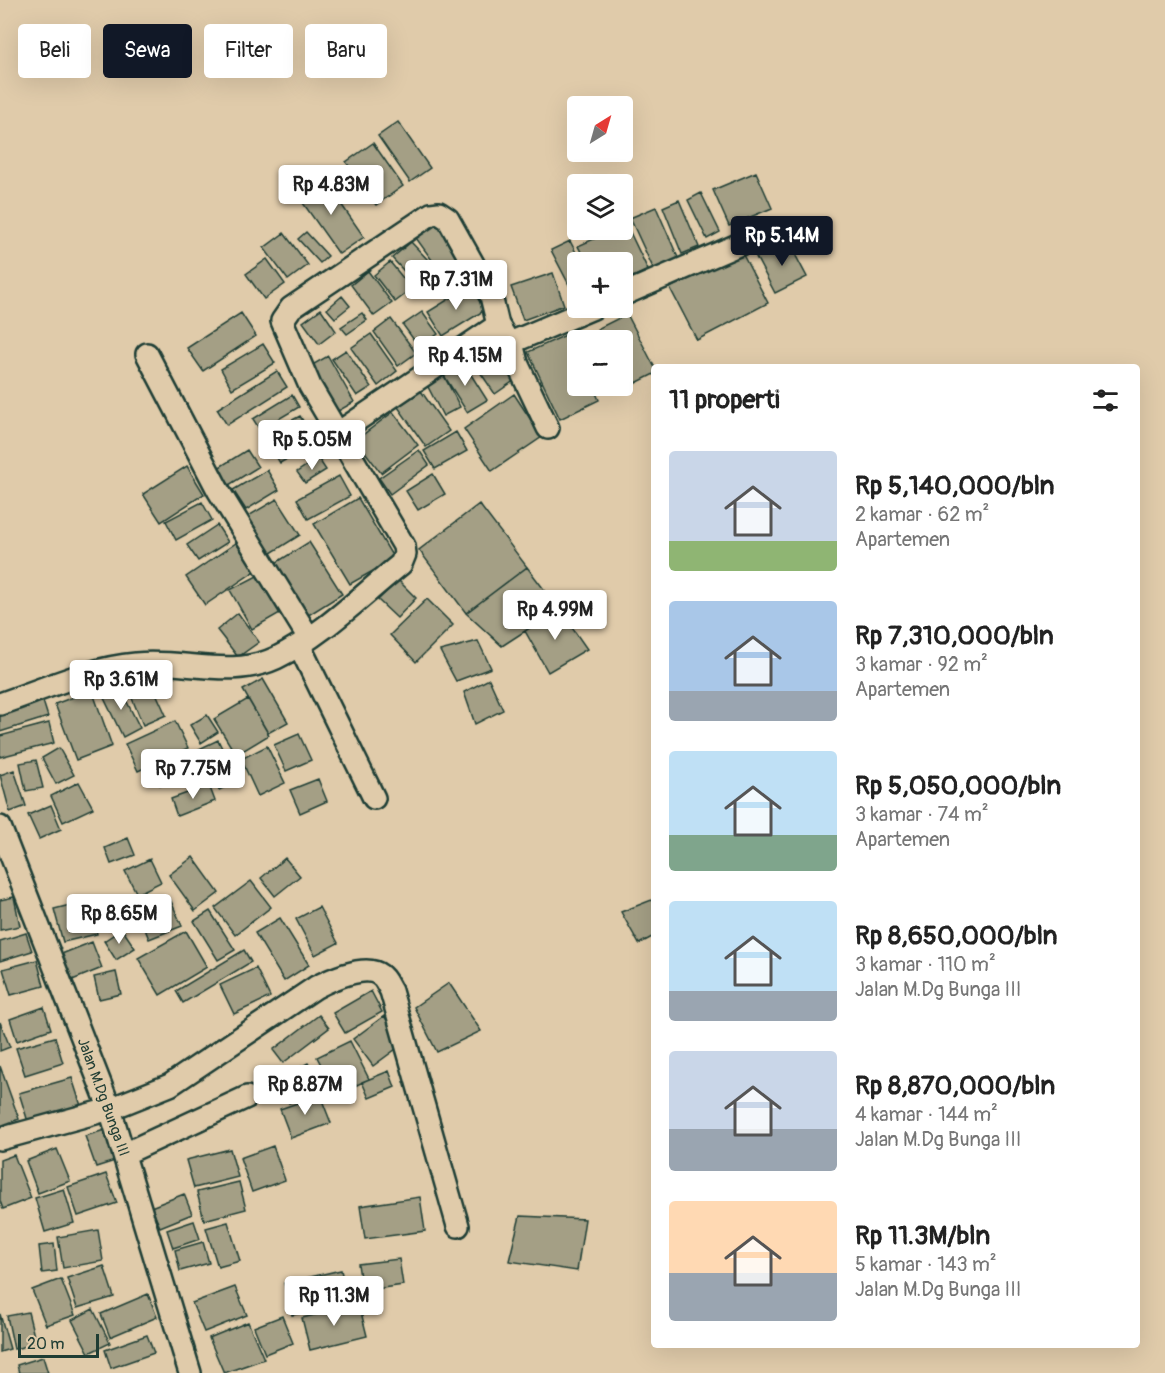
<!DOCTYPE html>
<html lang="id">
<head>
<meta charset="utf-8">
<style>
	:root { --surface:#fff; --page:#f6f6f6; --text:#222; --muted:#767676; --accent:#111827 }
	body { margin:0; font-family:Pangolin,sans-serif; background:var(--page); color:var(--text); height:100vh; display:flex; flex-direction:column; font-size:22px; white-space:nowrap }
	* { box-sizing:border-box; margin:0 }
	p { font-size:20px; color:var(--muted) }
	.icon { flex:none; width:33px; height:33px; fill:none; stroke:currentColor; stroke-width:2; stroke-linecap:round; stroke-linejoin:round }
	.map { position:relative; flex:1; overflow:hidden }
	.side { position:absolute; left:651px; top:364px; width:489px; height:984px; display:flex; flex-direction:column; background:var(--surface); border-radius:6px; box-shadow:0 6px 24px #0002 }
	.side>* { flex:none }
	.hud { position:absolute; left:18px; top:24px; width:543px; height:54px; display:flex; gap:12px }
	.needle { width:39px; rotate:37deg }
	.tools { position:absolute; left:567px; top:96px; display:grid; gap:12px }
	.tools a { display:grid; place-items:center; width:66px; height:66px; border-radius:6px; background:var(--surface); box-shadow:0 6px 24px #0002; font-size:30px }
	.scale { position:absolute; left:18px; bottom:15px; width:81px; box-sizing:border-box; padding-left:6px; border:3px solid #1f3d34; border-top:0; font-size:16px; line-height:21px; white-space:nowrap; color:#1f3d34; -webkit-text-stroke:4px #e0cbaa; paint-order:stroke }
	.price { position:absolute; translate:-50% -51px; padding:0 14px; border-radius:6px; background:#fff; color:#222; font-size:20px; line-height:39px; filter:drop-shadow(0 2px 3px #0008) }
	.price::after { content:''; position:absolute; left:50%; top:36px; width:18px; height:14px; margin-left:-9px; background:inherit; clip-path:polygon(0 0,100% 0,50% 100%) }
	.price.active { background:var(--accent); color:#fff }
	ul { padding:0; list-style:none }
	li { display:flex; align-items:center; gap:18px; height:150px; padding:0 18px }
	li span { display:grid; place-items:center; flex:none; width:168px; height:120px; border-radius:6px; color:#555 }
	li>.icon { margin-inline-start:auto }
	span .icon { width:72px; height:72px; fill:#fffc; stroke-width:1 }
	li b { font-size:26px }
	h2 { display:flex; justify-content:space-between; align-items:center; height:72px; padding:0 18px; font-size:26px }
	.pill { padding:0 21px; border-radius:6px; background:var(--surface); box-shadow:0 6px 24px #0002; font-size:21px; line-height:54px }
	.pill.active { background:var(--accent); color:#fff }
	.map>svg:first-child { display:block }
</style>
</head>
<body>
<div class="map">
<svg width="1165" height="1373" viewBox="0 0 1165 1373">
	<rect width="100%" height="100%" fill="#e0cbaa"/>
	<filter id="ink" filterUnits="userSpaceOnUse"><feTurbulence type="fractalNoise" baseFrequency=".0167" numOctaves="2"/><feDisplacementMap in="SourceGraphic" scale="12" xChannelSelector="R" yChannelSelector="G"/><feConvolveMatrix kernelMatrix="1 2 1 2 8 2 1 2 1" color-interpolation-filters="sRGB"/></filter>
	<g filter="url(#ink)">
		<path fill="#a49f85" stroke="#1f3d34" stroke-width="1.5" d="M398 122 430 168 410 182 378 136Z
			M373 143 403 186 376 205 346 162Z
			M756 172 772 208 729 226 713 190Z
			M323 178 364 237 339 254 298 196Z
			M701 193 720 232 707 239 688 200Z
			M679 200 699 247 682 254 663 207Z
			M656 207 679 260 654 270 630 218Z
			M438 222 468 262 445 278 416 238Z
			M626 224 648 270 622 282V262H586L578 246 614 230H622Z
			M306 232 328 256 320 263 298 239Z
			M284 233 308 265 288 280 264 248Z
			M570 241 581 262H578V302L551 250Z
			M788 241 807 277 775 293 756 257Z
			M411 242 445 278 426 295 392 258Z
			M741 251 768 303 697 340 670 288Z
			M267 259 285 284 264 299 246 274Z
			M390 262 412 289 395 302 374 275Z
			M368 271 392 303 374 316 351 285Z
			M553 273 564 305 523 320 511 287Z
			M470 286 485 310 443 336 428 312Z
			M342 296 350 306 335 318 327 309Z
			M321 309 336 331 319 344 303 322Z
			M422 312 438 334 419 347 403 325Z
			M241 313 256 336 203 371 187 348Z
			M362 313 367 320 347 334 341 327Z
			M627 314 655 368 654 374 626 388 622 381V340H602L597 329Z
			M391 319 416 353 398 366 374 332Z
			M371 334 397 371 378 386 351 348Z
			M568 334 578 354V386H593L599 400 560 419 528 352Z
			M263 344 275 363 232 389 221 369Z
			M491 345 515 380 495 394 471 359Z
			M346 350 371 387 357 396 332 359Z
			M328 356 354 402 333 414 307 368Z
			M463 362 487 400 467 412 443 374Z
			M277 371 287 387 227 425 217 409Z
			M443 374 460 407 443 416 426 383Z
			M421 391 449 431 426 447 398 407Z
			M514 394 542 437 492 471 464 429Z
			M292 395 299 407 260 430 253 419Z
			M393 412 418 445 381 473 356 440Z
			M300 416 316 443 280 463 264 435Z
			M456 432 467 451 435 469 424 451Z
			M247 450 258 467 229 485 218 468Z
			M419 450 429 465 390 494 379 478Z
			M318 458 326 470 305 483 297 472Z
			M187 466 204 494 161 522 143 494Z
			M267 470 279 490 246 510 233 490Z
			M433 474 445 494 418 510 406 491Z
			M339 476 350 496 308 519 297 499Z
			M358 498 394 559 350 584 314 524Z
			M277 499 300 535 268 555 245 518Z
			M202 502 212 520 176 540 166 521Z
			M479 504 527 567 466 613 419 550Z
			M217 525 228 542 198 561 187 545Z
			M309 542 342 594 307 616 274 564Z
			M236 543 255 571 205 605 186 577Z
			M527 567 559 609 502 646 466 613Z
			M259 575 280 613 252 629 230 590Z
			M398 580 416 598 397 618 378 600Z
			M427 599 453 625 416 662 390 635Z
			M559 609 587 649 548 672 525 631Z
			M238 613 259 642 238 657 217 630Z
			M478 641 491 668 456 681 440 651Z
			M263 679 288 722 268 733 243 690Z
			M489 679 503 710 475 724 464 692Z
			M151 682 166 715 143 725 129 691Z
			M119 686 140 728 123 737 102 694Z
			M92 690 112 746 76 760 55 704Z
			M42 698 48 717 0 732V710Z
			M248 699 269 735 236 755 214 719Z
			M207 715 218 732 201 743 190 725Z
			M175 721 188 748 138 771 125 744Z
			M49 723 54 743 0 757V736Z
			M299 734 311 760 286 771 274 745Z
			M218 740 238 781 219 790 199 749Z
			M267 746 285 783 258 796 241 759Z
			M59 748 74 775 56 784 42 758Z
			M194 754 200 768 160 785 154 770Z
			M36 760 43 788 26 791 20 763Z
			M14 770 26 806 10 812 0 775Z
			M318 779 327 801 300 813 290 790Z
			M79 782 93 808 63 822 51 796Z
			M209 785 215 801 177 816 171 799Z
			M51 805 61 829 39 839 28 815Z
			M128 838 135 855 111 864 105 848Z
			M193 857 219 893 195 911 169 875Z
			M285 858 300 876 275 896 261 878Z
			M150 859 161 882 137 894 125 871Z
			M251 881 271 907 235 935 215 908Z
			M14 897 20 926 0 930V900Z
			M170 899 182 926 149 939 138 912Z
			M654 899V936L639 944 621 912Z
			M90 900 97 934 63 942 54 909Z
			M319 907 338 943 315 955 296 919Z
			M210 911 235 950 218 960 194 921Z
			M280 918 309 965 284 981 255 933Z
			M122 929 135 948 116 960 104 941Z
			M186 931 207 967 160 995 138 958Z
			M26 933 32 951 0 961V941Z
			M92 942 102 968 70 981 59 955Z
			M244 950 251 962 183 1003 176 991Z
			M37 960 44 986 11 995 3 969Z
			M256 968 270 997 234 1014 220 985Z
			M116 972 121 994 99 999 94 977Z
			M449 983 481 1031 437 1052 414 1007Z
			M371 991 382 1012 345 1033 333 1013Z
			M44 1007 51 1029 17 1041 10 1019Z
			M319 1015 329 1028 283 1063 273 1050Z
			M384 1016 404 1043 373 1066 353 1039Z
			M0 1022 10 1047 0 1051Z
			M55 1037 63 1063 25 1075 16 1048Z
			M350 1041 369 1079 337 1095 317 1057Z
			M308 1063 321 1086 289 1103 276 1080Z
			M0 1066 19 1119 0 1126Z
			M389 1071 395 1087 369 1098 362 1082Z
			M72 1078 82 1109 29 1125 19 1093Z
			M320 1095 331 1123 291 1138 280 1109Z
			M108 1129 118 1160 96 1167 85 1136Z
			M273 1146 285 1180 252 1192 240 1158Z
			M57 1149 70 1181 38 1193 26 1161Z
			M230 1149 238 1177 194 1188 186 1160Z
			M14 1155 31 1198 3 1209 0 1201V1160Z
			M106 1174 117 1203 78 1216 68 1187Z
			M239 1182 246 1209 204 1220 197 1192Z
			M64 1189 74 1223 45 1232 35 1198Z
			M184 1194 192 1214 160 1227 151 1207Z
			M420 1197 425 1231 365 1239 360 1206Z
			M520 1216 585 1219 577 1271 509 1261Z
			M194 1221 200 1239 173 1248 167 1230Z
			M228 1222 240 1261 218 1267 206 1228Z
			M98 1230 103 1261 63 1268 58 1237Z
			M203 1242 209 1263 180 1271 175 1250Z
			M54 1244 57 1271 42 1273 39 1246Z
			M399 1259 403 1285 362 1291 358 1264Z
			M104 1266 114 1297 77 1308 67 1278Z
			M341 1270 348 1303 292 1315 284 1283Z
			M61 1279 75 1315 46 1325 32 1290Z
			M235 1287 247 1315 204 1332 192 1303Z
			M148 1294 157 1317 110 1337 101 1314Z
			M359 1304 367 1336 310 1350 302 1318Z
			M93 1309 110 1343 89 1353 72 1320Z
			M28 1312 36 1344 14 1349 7 1316Z
			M0 1314 10 1349 0 1352Z
			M282 1316 293 1343 265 1354 254 1327Z
			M248 1322 264 1359 224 1373 209 1338Z
			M147 1335 154 1353 111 1368 105 1350Z
			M43 1357 48 1373H19L17 1365Z"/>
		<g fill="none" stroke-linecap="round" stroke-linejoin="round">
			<g stroke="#1f3d34" stroke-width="26">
				<path id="street" d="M622 295 754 238
					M510 343 593 308
					M147 354 218 490 309 638
					M338 433 498 325
					M299 645 374 798
					M0 704C44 689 89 668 136 664 183 659 231 679 276 658 322 636 362 595 401 564L405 554 404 546 310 386 282 321 291 308 431 214 439 213 448 219 491 296 498 325 514 351 517 363 548 428
					M0 827 110 1109 190 1373
					M0 1139 110 1109 170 1085 316 987C330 980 366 963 380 975 385 978 388 986 391 991L458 1226
					M124 1154 247 1097"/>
			</g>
			<use href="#street" stroke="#e0cbaa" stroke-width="21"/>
		</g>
	</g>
	<g text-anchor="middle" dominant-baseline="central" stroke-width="6" stroke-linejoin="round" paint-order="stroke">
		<g font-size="15" fill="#1f3d34" stroke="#e0cbaa">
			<text transform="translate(103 1097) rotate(70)">Jalan M.Dg Bunga III</text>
		</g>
	</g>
</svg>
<div class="tools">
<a><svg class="needle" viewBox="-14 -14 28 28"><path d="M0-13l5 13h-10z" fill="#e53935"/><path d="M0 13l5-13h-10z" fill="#767676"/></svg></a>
<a><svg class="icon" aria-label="layers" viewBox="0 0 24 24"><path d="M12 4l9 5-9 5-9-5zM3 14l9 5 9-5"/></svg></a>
<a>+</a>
<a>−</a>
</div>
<div class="scale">20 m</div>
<b class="price" style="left:331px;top:216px">Rp 4.83M</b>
<b class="price active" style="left:782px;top:267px">Rp 5.14M</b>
<b class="price" style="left:456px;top:311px">Rp 7.31M</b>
<b class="price" style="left:465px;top:387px">Rp 4.15M</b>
<b class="price" style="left:312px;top:471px">Rp 5.05M</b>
<b class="price" style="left:555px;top:641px">Rp 4.99M</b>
<b class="price" style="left:121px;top:711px">Rp 3.61M</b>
<b class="price" style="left:193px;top:800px">Rp 7.75M</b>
<b class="price" style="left:119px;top:945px">Rp 8.65M</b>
<b class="price" style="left:305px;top:1116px">Rp 8.87M</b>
<b class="price" style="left:334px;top:1327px">Rp 11.3M</b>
<div class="hud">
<a class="pill">Beli</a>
<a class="pill active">Sewa</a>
<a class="pill">Filter</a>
<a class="pill">Baru</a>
</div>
<section class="side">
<h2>11 properti<svg class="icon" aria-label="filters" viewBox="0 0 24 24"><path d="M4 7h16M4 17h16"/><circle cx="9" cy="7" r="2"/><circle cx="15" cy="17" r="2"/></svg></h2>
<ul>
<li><span style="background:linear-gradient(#c9d6e8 75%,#8fb573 0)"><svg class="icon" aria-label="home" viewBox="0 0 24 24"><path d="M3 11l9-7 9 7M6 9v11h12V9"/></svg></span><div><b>Rp 5,140,000/bln</b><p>2 kamar · 62 m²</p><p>Apartemen</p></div></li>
<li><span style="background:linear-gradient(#a9c7e8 75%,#9aa5b1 0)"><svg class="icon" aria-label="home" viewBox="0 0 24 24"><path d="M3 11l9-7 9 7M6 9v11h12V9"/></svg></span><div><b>Rp 7,310,000/bln</b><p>3 kamar · 92 m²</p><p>Apartemen</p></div></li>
<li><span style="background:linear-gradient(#bfe0f5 70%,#7fa58c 0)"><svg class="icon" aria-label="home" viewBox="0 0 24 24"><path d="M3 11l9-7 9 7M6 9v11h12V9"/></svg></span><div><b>Rp 5,050,000/bln</b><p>3 kamar · 74 m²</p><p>Apartemen</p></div></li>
<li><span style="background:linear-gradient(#bfe0f5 75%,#9aa5b1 0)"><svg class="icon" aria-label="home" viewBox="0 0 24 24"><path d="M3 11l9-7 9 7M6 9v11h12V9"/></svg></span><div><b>Rp 8,650,000/bln</b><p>3 kamar · 110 m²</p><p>Jalan M.Dg Bunga III</p></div></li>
<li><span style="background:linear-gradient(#c9d6e8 65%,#9aa5b1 0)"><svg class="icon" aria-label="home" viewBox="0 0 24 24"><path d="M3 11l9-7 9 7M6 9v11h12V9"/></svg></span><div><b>Rp 8,870,000/bln</b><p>4 kamar · 144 m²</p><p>Jalan M.Dg Bunga III</p></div></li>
<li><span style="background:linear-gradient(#ffd9b3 60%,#9aa5b1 0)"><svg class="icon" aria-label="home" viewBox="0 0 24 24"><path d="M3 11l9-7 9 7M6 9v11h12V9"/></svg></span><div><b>Rp 11.3M/bln</b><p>5 kamar · 143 m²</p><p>Jalan M.Dg Bunga III</p></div></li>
</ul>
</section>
</div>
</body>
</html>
